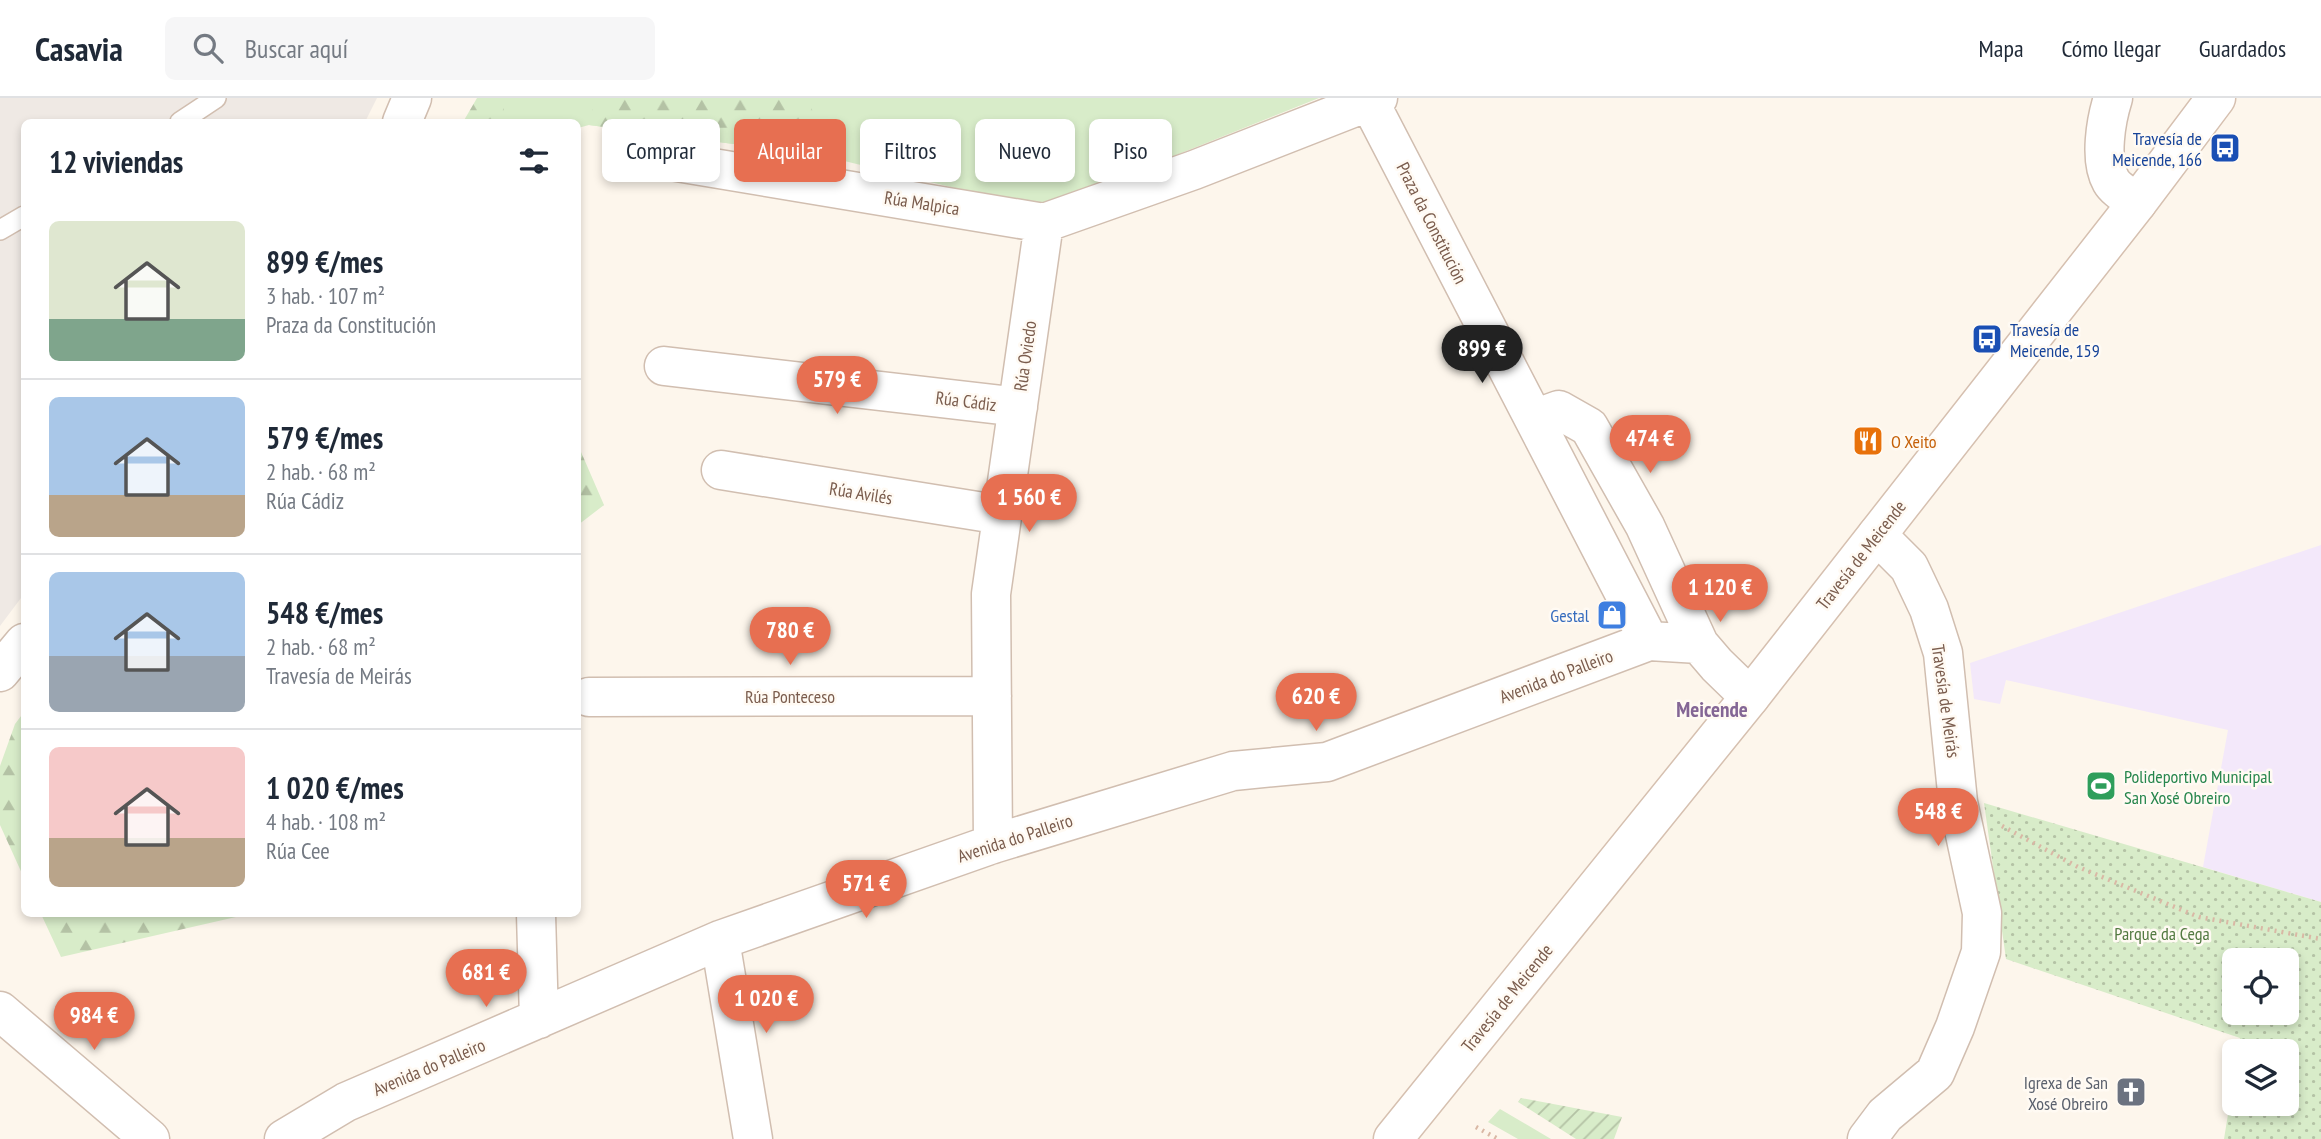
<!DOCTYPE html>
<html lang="es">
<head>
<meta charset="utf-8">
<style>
	:root { --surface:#fff; --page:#f6f6f7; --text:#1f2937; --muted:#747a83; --line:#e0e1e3; --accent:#e76f51 }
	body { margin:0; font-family:"PT Sans Narrow",sans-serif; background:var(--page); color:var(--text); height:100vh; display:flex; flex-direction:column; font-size:26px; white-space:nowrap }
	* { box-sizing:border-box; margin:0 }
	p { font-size:23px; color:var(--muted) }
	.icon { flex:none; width:38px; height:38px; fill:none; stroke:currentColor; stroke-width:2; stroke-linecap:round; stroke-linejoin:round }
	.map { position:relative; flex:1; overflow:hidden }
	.panel { position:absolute; left:21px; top:21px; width:560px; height:798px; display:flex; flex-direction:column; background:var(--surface); border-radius:10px; box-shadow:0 4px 10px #0003 }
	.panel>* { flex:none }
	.hud { position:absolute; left:602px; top:21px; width:665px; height:63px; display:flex; gap:14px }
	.tools { position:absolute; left:2222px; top:850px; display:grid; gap:14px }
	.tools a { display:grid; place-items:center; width:77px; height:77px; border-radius:10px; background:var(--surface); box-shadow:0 4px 10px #0003; font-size:35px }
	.price { position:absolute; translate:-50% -60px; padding:0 16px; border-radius:24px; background:var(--accent); color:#fff; font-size:23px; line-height:46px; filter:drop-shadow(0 2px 4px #0008) }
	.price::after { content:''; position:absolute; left:50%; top:42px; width:21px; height:16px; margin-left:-10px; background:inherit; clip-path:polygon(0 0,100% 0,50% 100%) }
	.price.current { background:#222; color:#fff }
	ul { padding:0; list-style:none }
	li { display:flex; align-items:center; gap:21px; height:175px; padding:0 28px }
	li+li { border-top:2px solid var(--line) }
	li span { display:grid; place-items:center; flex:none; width:196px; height:140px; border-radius:10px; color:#555 }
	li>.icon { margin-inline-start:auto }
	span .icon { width:84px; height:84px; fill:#fffc; stroke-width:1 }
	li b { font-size:30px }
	h2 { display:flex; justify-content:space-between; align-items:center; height:84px; padding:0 28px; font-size:30px }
	.tag { padding:0 24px; border-radius:10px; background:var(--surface); box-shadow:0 4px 10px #0003; font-size:24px; line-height:63px }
	.tag.current { background:var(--accent); color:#fff }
	header { display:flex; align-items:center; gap:42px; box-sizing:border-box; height:98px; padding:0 35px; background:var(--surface); border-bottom:2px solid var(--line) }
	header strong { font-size:33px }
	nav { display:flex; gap:38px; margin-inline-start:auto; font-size:24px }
	.search { width:490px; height:63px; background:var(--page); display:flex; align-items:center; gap:18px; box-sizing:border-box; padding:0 24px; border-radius:10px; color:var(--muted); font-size:26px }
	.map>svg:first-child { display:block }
</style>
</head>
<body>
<header>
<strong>Casavia</strong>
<div class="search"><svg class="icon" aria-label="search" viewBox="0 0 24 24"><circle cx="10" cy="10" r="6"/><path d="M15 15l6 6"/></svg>Buscar aquí</div>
<nav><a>Mapa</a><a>Cómo llegar</a><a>Guardados</a></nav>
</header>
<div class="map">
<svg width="2321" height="1041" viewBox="0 0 2321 1041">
	<defs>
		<pattern id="forest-firs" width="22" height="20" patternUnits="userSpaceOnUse" patternTransform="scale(1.75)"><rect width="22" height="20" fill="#d8ecc9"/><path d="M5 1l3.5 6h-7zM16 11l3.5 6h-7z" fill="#b4c2a5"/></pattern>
		<pattern id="park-dots" width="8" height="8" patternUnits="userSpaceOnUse" patternTransform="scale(1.75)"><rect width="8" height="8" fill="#d8ecc9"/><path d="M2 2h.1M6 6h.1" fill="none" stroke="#b4c2a5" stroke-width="1.8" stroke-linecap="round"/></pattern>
		<pattern id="garden-furrows" width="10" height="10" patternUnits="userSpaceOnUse" patternTransform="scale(1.75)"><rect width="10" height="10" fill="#d8ecc9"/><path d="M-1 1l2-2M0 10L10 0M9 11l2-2" fill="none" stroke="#b4c2a5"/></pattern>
	</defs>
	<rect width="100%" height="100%" fill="#fdf6ec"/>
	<path fill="#efe9e4" d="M0 0H377L365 24H24V496L0 528Z"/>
	<path fill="#f3e8fa" d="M2321 447V804L2203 769 2228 632 2006 582 2000 606 1974 601 1970 565Z"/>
	<path fill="#d8ecc9" d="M504 0H1319L1041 111 824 58 589 27 578 30V24H504Z
		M1500 1011 1551 1041H1518L1488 1024Z"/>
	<path fill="url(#forest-firs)" d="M477 0H504V24H463Z
		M595 0H809L824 58 589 27Z
		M578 347 604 407 578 427Z
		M24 614V780L0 727V668L15 626Z
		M41 816H249L61 859Z"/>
	<path fill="url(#park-dots)" fill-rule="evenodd" d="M1984 705 2321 804V1041H2224L2235 973V1006H2287V954H2238L2240 940 2006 861ZM2235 863H2287V915H2235Z"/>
	<path fill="url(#garden-furrows)" d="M1521 1000 1622 1019 1614 1041H1576L1518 1004Z"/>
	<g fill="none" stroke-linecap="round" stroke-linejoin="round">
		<g stroke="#d1beb0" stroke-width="22">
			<path id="service" d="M180 24 216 0
				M0 132 24 118"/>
		</g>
		<g stroke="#d1beb0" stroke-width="41">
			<path id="minor" d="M2113 0C2106 22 2099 62 2111 83 2116 92 2130 99 2137 105
				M1369 3 1649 543
				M402 24 412 0
				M635 57 1044 125 1194 72 1378 0
				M664 268 1018 309
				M1534 321 1559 312 1589 329 1645 428 1699 546
				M721 372 1002 417
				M0 574 24 545
				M589 599 992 598
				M993 746 991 496 1044 125
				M536 816 539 921
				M720 842 753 1041
				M0 913 150 1041
				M284 1041 346 1004 720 842 993 746 1233 673 1327 664 1649 543 1699 546 1717 567 1750 599
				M1867 1041 1885 1017 1935 975 1955 929 1981 854 1982 815 1958 704 1943 555 1929 511 1909 469 1877 437"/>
		</g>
		<g stroke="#d6c0b0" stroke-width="41">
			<path id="secondary" d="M1393 1041 1750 599 2137 105 2216 0"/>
		</g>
		<path stroke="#d9b8a5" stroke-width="4.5" stroke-dasharray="2 5" stroke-linecap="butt" d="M2002 728 2078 769 2199 819 2321 841
			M1476 1029 1498 1041"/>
		<use href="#service" stroke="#fff" stroke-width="19"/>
		<use href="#minor" stroke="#fff" stroke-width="38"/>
		<use href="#secondary" stroke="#fff" stroke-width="38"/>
	</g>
	<defs>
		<g id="bus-square" transform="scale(1.575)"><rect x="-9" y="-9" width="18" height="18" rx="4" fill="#1a4fb4" stroke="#fffaf3"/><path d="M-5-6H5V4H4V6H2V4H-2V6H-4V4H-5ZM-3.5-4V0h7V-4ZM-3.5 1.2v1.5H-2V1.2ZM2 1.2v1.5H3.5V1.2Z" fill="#fff"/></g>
		<g id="restaurant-square" transform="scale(1.575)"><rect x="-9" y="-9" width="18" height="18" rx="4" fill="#e8710a" stroke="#fffaf3"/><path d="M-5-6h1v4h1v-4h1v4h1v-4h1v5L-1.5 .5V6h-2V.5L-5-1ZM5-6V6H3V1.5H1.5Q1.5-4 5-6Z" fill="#fff"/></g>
		<g id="shop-square" transform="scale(1.575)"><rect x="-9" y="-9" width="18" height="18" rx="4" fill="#3f7fe0" stroke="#fffaf3"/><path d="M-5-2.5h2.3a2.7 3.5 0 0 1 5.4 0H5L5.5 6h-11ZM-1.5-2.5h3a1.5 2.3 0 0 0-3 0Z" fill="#fff"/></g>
		<g id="stadium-square" transform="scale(1.575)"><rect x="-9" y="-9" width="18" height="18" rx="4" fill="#2e9e5b" stroke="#fffaf3"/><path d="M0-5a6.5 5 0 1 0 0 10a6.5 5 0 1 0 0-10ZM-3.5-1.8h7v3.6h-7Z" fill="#fff"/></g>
		<g id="church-square" transform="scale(1.575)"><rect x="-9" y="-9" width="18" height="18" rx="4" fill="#6b7280" stroke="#fffaf3"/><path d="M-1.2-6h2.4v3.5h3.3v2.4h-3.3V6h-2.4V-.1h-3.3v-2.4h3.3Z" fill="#fff"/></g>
	</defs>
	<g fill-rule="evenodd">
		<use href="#bus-square" x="2225" y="50"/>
		<use href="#bus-square" x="1987" y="241"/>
		<use href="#restaurant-square" x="1868" y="343"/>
		<use href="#shop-square" x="1612" y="517"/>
		<use href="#stadium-square" x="2101" y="688"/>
		<use href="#church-square" x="2131" y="994"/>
	</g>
	<g text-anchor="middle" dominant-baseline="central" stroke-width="5" stroke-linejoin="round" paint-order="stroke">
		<g font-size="18" fill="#164399" stroke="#fffaf3" text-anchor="end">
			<text x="2202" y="40">Travesía de<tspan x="2202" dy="21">Meicende, 166</tspan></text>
			<text x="2010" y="231" text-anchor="start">Travesía de<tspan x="2010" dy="21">Meicende, 159</tspan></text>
		</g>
		<g font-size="18" fill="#7a5c4d" stroke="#fffaf3">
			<text transform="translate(922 105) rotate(9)">Rúa Malpica</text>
			<text transform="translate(1432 125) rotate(63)">Praza da Constitución</text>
			<text transform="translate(1025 258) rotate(-82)">Rúa Oviedo</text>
			<text transform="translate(966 303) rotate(7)">Rúa Cádiz</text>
			<text transform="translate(861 395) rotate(9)">Rúa Avilés</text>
			<text transform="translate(1861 457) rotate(-52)">Travesía de Meicende</text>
			<text transform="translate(1556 578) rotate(-21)">Avenida do Palleiro</text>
			<text x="790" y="598">Rúa Ponteceso</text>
			<text transform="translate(1946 603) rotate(82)">Travesía de Meirás</text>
			<text transform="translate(1015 740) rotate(-18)">Avenida do Palleiro</text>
			<text transform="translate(1507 900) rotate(-51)">Travesía de Meicende</text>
			<text transform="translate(429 969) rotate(-23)">Avenida do Palleiro</text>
		</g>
		<g font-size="18" fill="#c56008" stroke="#fffaf3" text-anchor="start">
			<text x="1891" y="343">O Xeito</text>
		</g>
		<g font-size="18" fill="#366cbe" stroke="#fffaf3" text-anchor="end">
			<text x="1589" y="517">Gestal</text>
		</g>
		<g font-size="18" fill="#27864d" stroke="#fffaf3" text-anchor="start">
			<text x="2124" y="678">Polideportivo Municipal<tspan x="2124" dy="21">San Xosé Obreiro</tspan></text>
		</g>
		<g font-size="18" fill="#537a41" stroke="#fffaf3">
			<text x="2162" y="835">Parque da Cega</text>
		</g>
		<g font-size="18" fill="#5b616d" stroke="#fffaf3" text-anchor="end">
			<text x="2108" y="984">Igrexa de San<tspan x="2108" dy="21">Xosé Obreiro</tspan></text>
		</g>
		<g font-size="21" font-weight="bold" fill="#846695" stroke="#fffaf3">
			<text x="1712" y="611">Meicende</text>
		</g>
	</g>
</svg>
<div class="tools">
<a><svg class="icon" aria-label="locate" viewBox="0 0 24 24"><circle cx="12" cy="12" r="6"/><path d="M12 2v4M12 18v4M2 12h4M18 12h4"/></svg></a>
<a><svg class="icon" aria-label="layers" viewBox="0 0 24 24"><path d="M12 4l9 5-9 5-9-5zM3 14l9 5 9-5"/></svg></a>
</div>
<b class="price current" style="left:1482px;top:287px">899 €</b>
<b class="price" style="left:837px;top:318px">579 €</b>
<b class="price" style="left:1650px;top:377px">474 €</b>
<b class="price" style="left:1029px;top:436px">1 560 €</b>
<b class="price" style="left:1720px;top:526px">1 120 €</b>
<b class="price" style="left:790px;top:569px">780 €</b>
<b class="price" style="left:1316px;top:635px">620 €</b>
<b class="price" style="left:1938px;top:750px">548 €</b>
<b class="price" style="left:866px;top:822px">571 €</b>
<b class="price" style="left:486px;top:911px">681 €</b>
<b class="price" style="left:766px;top:937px">1 020 €</b>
<b class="price" style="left:94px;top:954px">984 €</b>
<div class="hud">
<a class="tag">Comprar</a>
<a class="tag current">Alquilar</a>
<a class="tag">Filtros</a>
<a class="tag">Nuevo</a>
<a class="tag">Piso</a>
</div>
<section class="panel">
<h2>12 viviendas<svg class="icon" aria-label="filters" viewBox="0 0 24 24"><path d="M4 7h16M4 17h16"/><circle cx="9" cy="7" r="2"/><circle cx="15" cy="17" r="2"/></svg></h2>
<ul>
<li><span style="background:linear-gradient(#dfe7d0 70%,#7fa58c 0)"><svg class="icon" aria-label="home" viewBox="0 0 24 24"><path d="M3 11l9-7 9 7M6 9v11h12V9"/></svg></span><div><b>899 €/mes</b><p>3 hab. · 107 m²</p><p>Praza da Constitución</p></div></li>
<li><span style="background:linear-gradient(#a9c7e8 70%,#b9a48a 0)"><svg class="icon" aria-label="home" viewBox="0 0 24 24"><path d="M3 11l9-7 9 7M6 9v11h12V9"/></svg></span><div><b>579 €/mes</b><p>2 hab. · 68 m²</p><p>Rúa Cádiz</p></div></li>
<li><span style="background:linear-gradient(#a9c7e8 60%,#9aa5b1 0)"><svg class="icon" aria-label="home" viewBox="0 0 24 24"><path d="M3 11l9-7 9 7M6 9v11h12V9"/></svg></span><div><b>548 €/mes</b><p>2 hab. · 68 m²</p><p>Travesía de Meirás</p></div></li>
<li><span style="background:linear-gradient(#f6c9c9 65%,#b9a48a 0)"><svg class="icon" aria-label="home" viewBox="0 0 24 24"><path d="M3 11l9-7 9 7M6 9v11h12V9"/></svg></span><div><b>1 020 €/mes</b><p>4 hab. · 108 m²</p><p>Rúa Cee</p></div></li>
</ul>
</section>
</div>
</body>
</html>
